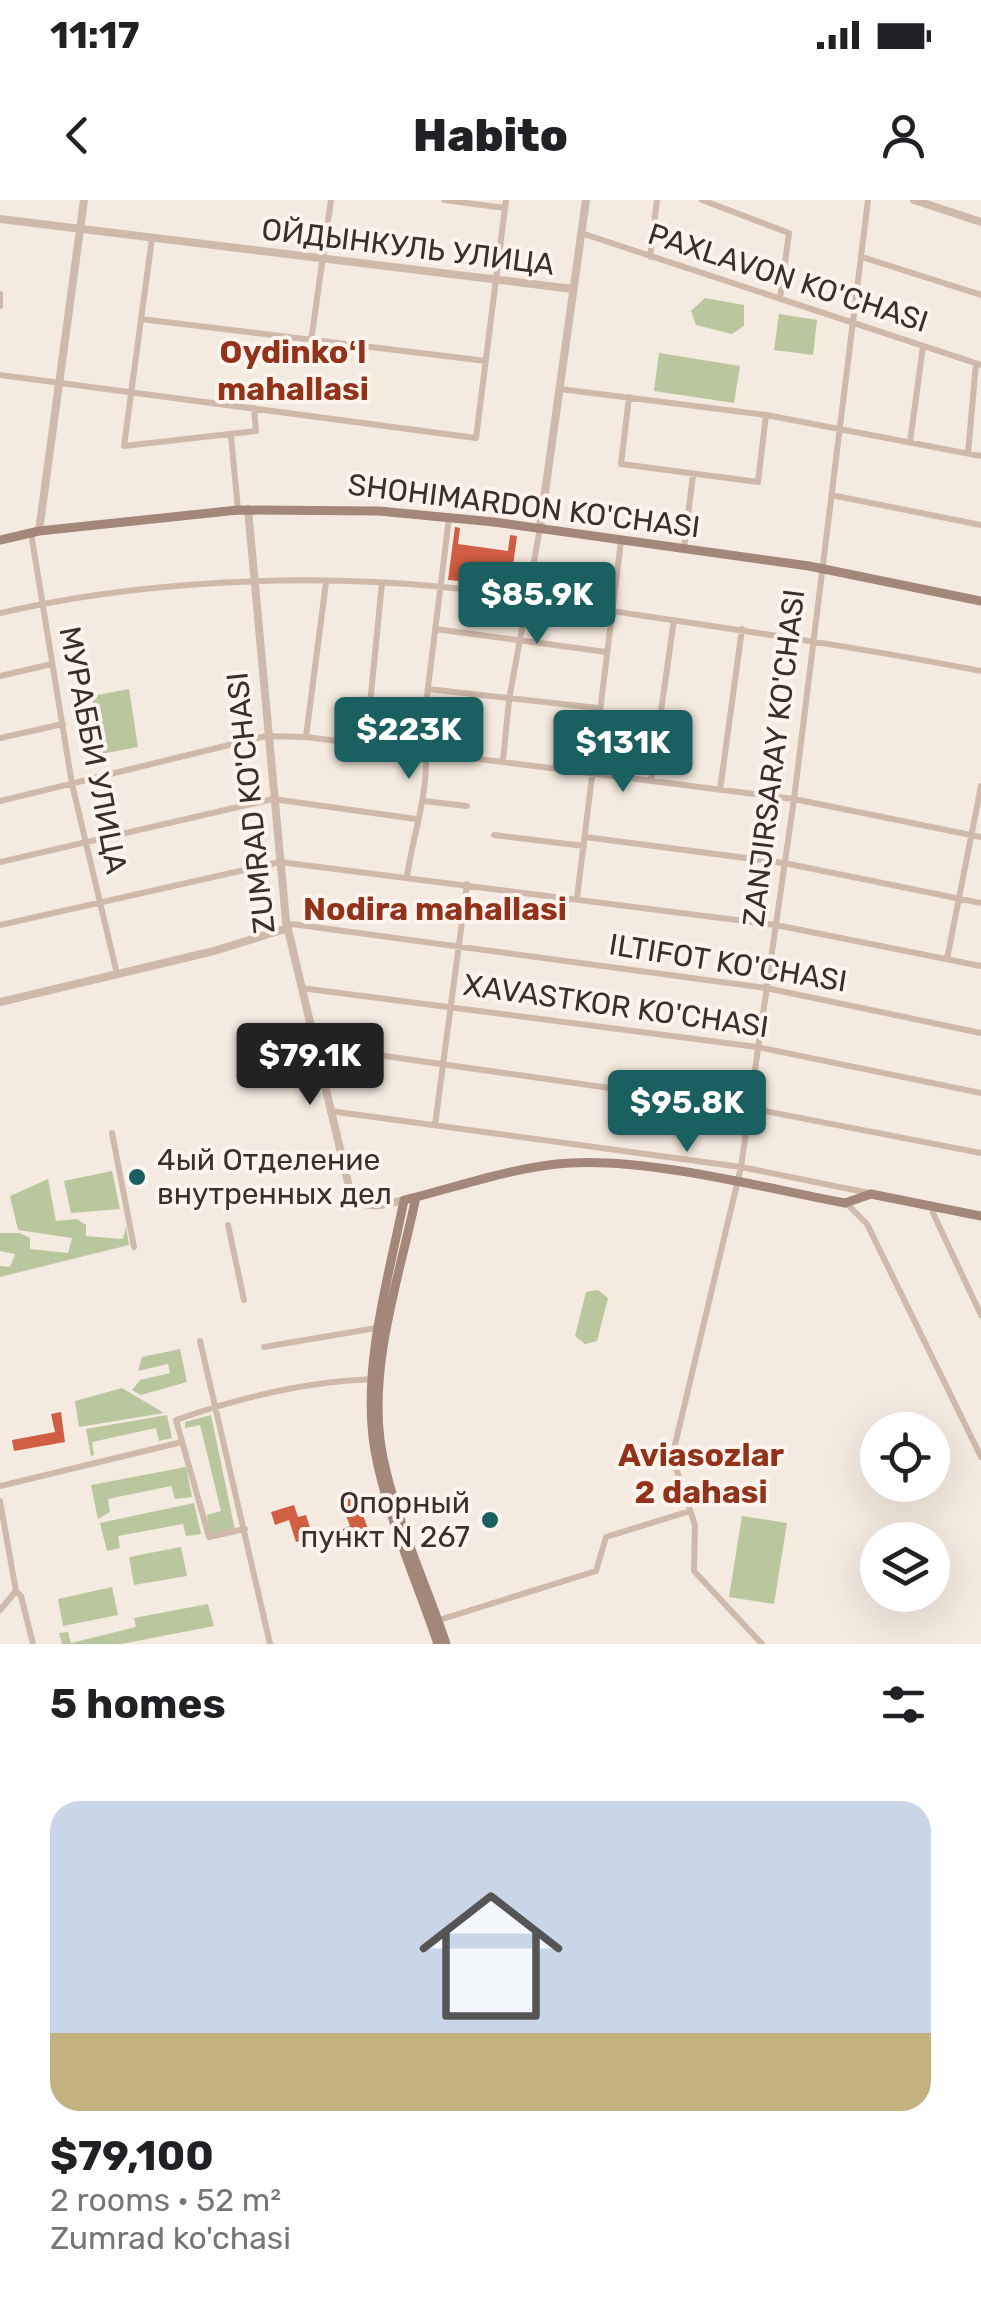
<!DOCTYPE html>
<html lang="en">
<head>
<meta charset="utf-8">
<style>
	:root { --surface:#fff; --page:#f6f6f6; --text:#202124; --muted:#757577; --line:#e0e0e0; --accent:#1b6061 }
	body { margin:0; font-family:Rubik,sans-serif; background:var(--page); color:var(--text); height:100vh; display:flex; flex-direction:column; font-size:38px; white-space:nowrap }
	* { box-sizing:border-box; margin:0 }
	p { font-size:32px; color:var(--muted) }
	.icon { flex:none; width:55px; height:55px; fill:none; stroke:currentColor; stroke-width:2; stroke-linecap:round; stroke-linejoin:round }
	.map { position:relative; height:1444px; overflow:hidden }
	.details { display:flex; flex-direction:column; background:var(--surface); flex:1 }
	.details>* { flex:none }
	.buttons { position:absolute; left:860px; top:1212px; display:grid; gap:20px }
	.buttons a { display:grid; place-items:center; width:90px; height:90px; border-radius:50%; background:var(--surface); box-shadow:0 10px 40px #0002; font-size:50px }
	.price { position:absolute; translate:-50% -85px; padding:0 22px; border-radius:10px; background:var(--accent); color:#fff; font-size:32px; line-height:65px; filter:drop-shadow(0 2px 5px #0008) }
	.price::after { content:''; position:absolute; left:50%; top:60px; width:30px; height:22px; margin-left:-15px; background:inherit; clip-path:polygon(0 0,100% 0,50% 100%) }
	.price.active { background:#222; color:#fff }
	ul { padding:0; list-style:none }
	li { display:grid; align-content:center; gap:20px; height:530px; padding:0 50px }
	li+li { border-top:2px solid var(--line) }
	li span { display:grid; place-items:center; height:310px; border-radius:30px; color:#555 }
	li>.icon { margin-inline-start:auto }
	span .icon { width:180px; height:180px; fill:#fffc; stroke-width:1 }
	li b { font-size:42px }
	h2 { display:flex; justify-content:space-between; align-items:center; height:120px; padding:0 50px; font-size:42px }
	.status { display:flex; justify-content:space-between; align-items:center; height:70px; padding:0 50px; background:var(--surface); direction:ltr }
	.status svg { height:28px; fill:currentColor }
	header { display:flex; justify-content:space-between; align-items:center; height:130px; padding:0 50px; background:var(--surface); font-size:45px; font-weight:800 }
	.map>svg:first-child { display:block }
</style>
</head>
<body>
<div class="status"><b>11:17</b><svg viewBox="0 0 49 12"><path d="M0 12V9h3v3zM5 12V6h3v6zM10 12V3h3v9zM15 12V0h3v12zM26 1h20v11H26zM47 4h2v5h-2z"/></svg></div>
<header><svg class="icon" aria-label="back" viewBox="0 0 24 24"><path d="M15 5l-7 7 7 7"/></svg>Habito<svg class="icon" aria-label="person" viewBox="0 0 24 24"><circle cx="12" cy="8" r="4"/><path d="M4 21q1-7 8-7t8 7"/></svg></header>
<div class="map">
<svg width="981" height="1444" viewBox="0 0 981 1444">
	<rect width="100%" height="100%" fill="#f5eadf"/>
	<path fill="#bac69e" d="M705 98 744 105V126L732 134 696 125 691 111Z
		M779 114 817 120 813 155 774 150Z
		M659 153 740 166 734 203 654 191Z
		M129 489 138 547 101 554 92 496Z
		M112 971 120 1009 71 1013 64 981Z
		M48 979 56 1021 77 1019 86 1025V1036L123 1039 126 1027 129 1045 0 1077V1066L10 1067 15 1054 0 1051V1033H20L30 1038V1049L68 1053 72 1038 18 1030 10 996Z
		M598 1090 608 1098 597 1141 585 1144 575 1136 586 1092Z
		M180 1149 187 1182 141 1195 132 1190 140 1180 170 1173 168 1164 138 1171 142 1157Z
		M122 1188 164 1213 79 1227 75 1201Z
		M167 1215 172 1238 159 1241 156 1228 92 1242 94 1255 91 1256 86 1229Z
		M211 1215 235 1330 209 1337 207 1315 221 1311 200 1225 185 1228V1222Z
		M186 1267 192 1297 175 1299 171 1286 108 1299 110 1312 98 1319 91 1285Z
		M194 1303 201 1334 186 1336 183 1324 118 1336 120 1348 107 1351 100 1323Z
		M742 1316 787 1323 774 1404 729 1397Z
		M181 1347 187 1376 134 1385 129 1357Z
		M112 1387 118 1415 63 1426 58 1399Z
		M208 1404 214 1426 121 1444H62L59 1433 68 1432 71 1443 136 1427 134 1418Z"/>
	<path fill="#d05e43" d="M455 327 460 328 458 344 508 351 510 335 517 336 510 388 502 387 505 371 476 367 474 382 448 380Z
		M61 1212 65 1242 14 1251 12 1240 55 1232 51 1214Z
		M353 1289 370 1334 336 1346 331 1334 350 1326 338 1294Z
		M294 1305 298 1317 306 1315 313 1337 296 1342 289 1320 275 1325 271 1312Z"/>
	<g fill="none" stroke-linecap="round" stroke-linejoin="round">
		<path stroke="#cfb9aa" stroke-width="6" d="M444 0 505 8
			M702 0 789 33 780 99
			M581 33 981 165
			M152 38 124 246 256 231 254 208
			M650 57 657 0
			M862 57 981 95
			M0 94V106
			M141 119 486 161
			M311 141 331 0
			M0 175 476 238 506 0
			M560 189 766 215 981 256
			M629 197 621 264 758 282 766 215
			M231 236 238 310
			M910 242 923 146
			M968 253 976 164
			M831 295 981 325
			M31 333 72 584 117 774
			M684 348 693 275
			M0 413C139 381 301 373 443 387 509 393 573 405 638 415 753 432 867 449 981 471
			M435 429 606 452
			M0 476 52 464
			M428 489 598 508
			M306 537 326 382
			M0 538 63 524
			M366 544 382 383
			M420 552 449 318
			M503 561 509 500 540 328
			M651 581 674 420
			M720 590 742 429
			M0 601 266 536 306 537 794 599 981 637
			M424 601 467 606
			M494 635 584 646
			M585 637 784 663 981 703
			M0 662 273 599 416 619
			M407 677C413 634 428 596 426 553
			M577 698 621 341
			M0 725 280 662 776 725 981 766
			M288 728 292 724 766 788 981 833
			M947 759 981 586
			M301 788 757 847 981 893
			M315 846 749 908 981 953
			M330 911 741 967 869 993
			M435 925 467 684
			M112 933 134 1047
			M847 1004 867 1024 981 1257
			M934 1007 933 1013 981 1115
			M228 1025 244 1100
			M200 1141 270 1444
			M264 1147 382 1127
			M0 1286 182 1242
			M0 1301 16 1391 21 1396 33 1444
			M245 1329 209 1337 176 1220C238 1198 310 1181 376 1179
			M0 1410 16 1391
			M436 1421 596 1371 606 1337 690 1311
			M762 1444 694 1371 695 1325 675 1265 674 1249 741 967 794 599 868 0"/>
		<path stroke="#cfb9aa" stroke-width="8" d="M914 0 981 22
			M0 19 573 89
			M248 309 286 721 351 995C365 1012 385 1004 404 1000
			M540 328 586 0
			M39 331 84 0
			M0 802 214 751 288 728"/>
		<path stroke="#a3877b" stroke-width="9" d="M0 340 39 331 238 310 379 311 494 322 809 366 981 401
			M416 997C400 1074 370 1161 380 1240 389 1306 425 1380 446 1444
			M438 1444C417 1381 381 1302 373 1237 364 1159 389 1076 404 1000 458 987 515 966 570 963 650 958 765 988 845 1003L871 994 981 1016"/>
	</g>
	<g fill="#1b6061" stroke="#fcf4ed" stroke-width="4">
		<circle cx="137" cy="977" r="10"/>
		<circle cx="490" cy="1320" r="10"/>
	</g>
	<g text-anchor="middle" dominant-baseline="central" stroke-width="8" stroke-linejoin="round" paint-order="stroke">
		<g font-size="30" fill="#3c2f2a" stroke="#fcf4ed">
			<text transform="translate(408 47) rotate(7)">ОЙДЫНКУЛЬ УЛИЦА</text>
			<text transform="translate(788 78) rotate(18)">PAXLAVON KO'CHASI</text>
			<text transform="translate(524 306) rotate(7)">SHOHIMARDON KO'CHASI</text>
			<text transform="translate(93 550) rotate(79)">МУРАББИ УЛИЦА</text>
			<text transform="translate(774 558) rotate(-83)">ZANJIRSARAY KO'CHASI</text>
			<text transform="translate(251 603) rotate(-96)">ZUMRAD KO'CHASI</text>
			<text transform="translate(728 763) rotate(9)">ILTIFOT KO'CHASI</text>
			<text transform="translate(616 806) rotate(8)">XAVASTKOR KO'CHASI</text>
		</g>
		<g font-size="30" fill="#3c2f2a" stroke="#fcf4ed" text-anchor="start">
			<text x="157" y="960">4ый Отделение<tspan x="157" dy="34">внутренных дел</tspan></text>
			<text x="470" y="1303" text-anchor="end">Опорный<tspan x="470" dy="34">пункт N 267</tspan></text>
		</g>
		<g font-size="32" font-weight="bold" fill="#92321b" stroke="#fcf4ed">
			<text x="293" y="152">Oydinkoʻl<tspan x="293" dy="37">mahallasi</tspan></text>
			<text x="435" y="709">Nodira mahallasi</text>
			<text x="701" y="1255">Aviasozlar<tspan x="701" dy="37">2 dahasi</tspan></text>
		</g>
	</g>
</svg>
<div class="buttons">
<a><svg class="icon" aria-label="locate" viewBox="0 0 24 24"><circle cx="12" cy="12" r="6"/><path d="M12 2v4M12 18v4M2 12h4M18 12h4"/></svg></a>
<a><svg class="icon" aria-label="layers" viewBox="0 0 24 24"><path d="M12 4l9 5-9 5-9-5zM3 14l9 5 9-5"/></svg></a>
</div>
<b class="price" style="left:537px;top:447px">$85.9K</b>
<b class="price" style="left:409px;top:582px">$223K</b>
<b class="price" style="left:623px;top:595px">$131K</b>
<b class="price active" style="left:310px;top:908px">$79.1K</b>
<b class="price" style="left:687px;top:955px">$95.8K</b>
</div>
<section class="details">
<h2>5 homes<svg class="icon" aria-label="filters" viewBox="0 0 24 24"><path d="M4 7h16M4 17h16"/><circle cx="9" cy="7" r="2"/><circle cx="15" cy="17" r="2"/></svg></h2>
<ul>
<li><span style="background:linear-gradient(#c9d6e8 75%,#c2b280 0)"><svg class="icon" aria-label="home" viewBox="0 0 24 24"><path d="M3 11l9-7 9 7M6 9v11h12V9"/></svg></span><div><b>$79,100</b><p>2 rooms · 52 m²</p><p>Zumrad ko'chasi</p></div></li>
</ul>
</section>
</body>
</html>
